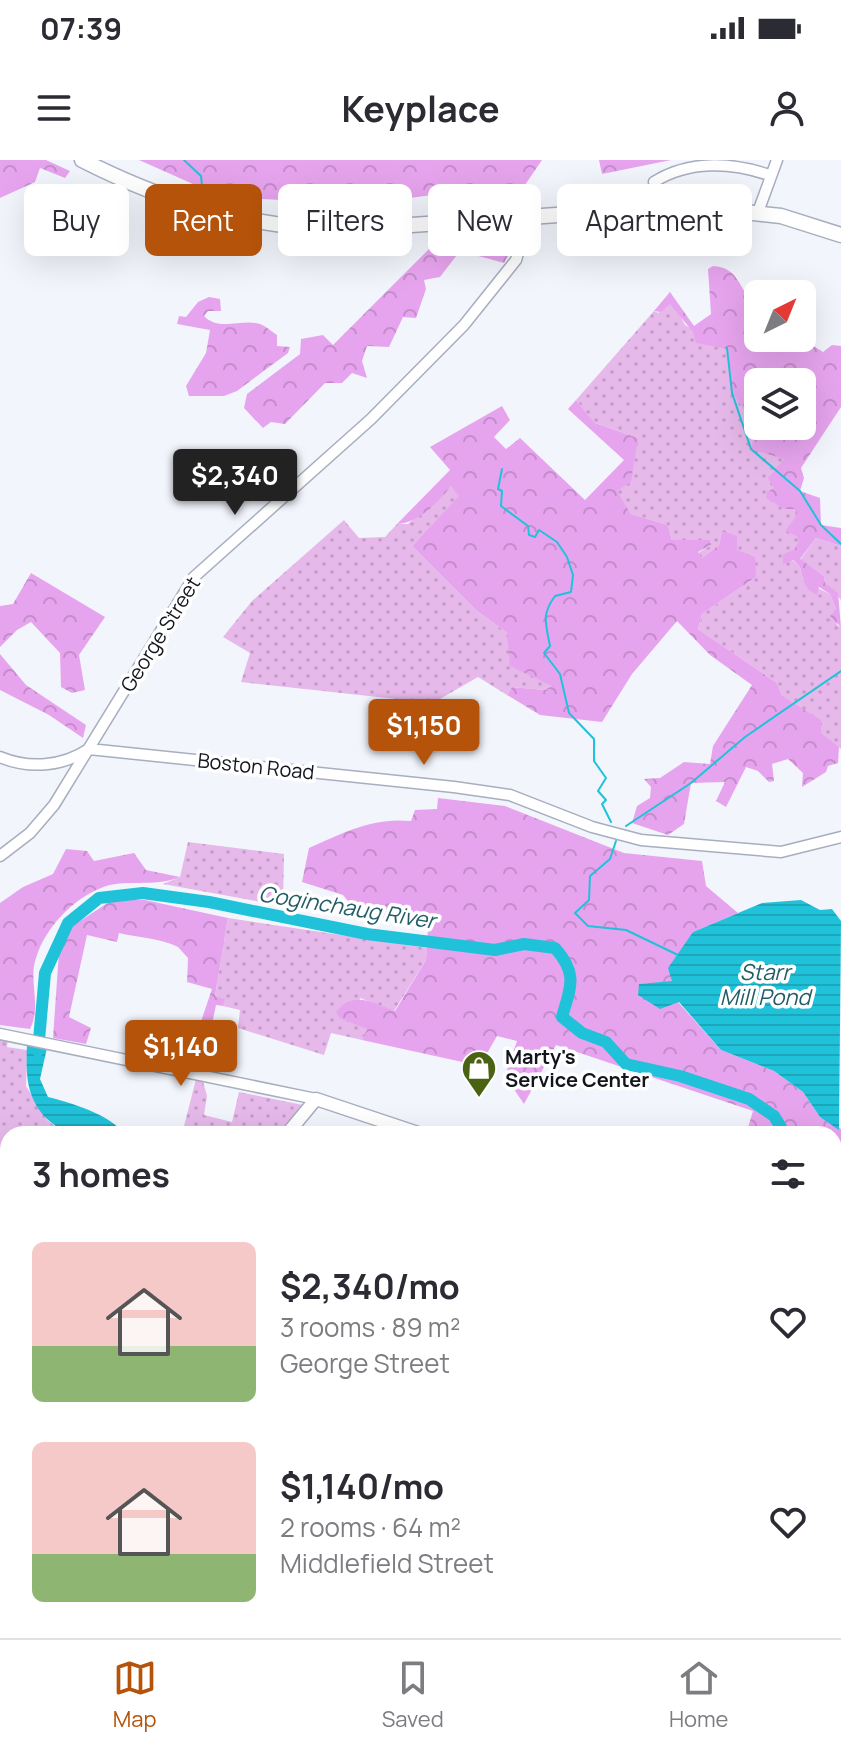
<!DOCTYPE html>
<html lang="en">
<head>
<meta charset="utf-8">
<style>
	:root { --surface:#fff; --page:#f2f2f3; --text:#2b2b33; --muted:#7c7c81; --line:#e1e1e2; --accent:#b45309 }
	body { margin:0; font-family:Manrope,sans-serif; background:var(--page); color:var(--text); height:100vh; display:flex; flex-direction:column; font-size:30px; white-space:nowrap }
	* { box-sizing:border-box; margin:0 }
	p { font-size:26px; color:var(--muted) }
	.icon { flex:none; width:44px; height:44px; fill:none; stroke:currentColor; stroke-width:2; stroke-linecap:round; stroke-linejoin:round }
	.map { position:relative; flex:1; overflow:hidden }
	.drawer { position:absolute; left:0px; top:966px; width:842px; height:512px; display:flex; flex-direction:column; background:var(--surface); border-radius:24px 24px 0 0; box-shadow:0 8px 32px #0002 }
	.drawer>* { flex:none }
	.guide { position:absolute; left:24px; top:24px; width:794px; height:72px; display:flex; gap:16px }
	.needle { width:52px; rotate:43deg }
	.tools { position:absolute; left:744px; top:120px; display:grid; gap:16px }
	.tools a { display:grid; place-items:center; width:72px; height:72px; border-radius:12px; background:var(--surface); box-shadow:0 8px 32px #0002; font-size:40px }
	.price { position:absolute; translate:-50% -68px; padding:0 18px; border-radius:8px; background:var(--accent); color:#fff; font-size:26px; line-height:52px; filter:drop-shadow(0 2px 4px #0008) }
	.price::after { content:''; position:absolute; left:50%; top:48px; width:24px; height:18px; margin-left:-12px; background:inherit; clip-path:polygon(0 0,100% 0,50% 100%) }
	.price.current { background:#222; color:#fff }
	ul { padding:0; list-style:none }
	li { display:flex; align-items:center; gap:24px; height:200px; padding:0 32px }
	li span { display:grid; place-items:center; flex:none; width:224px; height:160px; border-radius:12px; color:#555 }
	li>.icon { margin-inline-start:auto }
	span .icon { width:96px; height:96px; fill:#fffc; stroke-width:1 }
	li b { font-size:34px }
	h2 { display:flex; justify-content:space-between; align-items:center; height:96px; padding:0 32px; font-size:34px }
	.chip { padding:0 28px; border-radius:12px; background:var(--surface); box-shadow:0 8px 32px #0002; font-size:28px; line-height:72px }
	.chip.current { background:var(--accent); color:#fff }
	.status { display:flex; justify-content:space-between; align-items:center; height:56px; padding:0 40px; background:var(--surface); direction:ltr }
	.status svg { height:22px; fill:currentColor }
	header { display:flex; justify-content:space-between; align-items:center; height:104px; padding:0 32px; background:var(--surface); font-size:36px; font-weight:700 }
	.tab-bar { display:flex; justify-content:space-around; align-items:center; height:112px; border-top:2px solid var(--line); background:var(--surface); font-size:22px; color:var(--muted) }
	.tab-bar a { display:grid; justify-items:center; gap:4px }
	.tab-bar .current { color:var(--accent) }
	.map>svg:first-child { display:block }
</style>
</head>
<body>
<div class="status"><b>07:39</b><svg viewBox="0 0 49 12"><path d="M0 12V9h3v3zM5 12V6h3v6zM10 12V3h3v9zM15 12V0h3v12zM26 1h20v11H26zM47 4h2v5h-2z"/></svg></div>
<header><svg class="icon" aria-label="menu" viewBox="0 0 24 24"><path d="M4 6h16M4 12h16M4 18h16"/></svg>Keyplace<svg class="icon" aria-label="person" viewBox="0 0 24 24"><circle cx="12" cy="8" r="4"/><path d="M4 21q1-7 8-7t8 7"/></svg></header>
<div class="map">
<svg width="841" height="1478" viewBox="0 0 841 1478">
	<defs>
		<pattern id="grass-dots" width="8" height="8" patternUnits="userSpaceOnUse" patternTransform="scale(2)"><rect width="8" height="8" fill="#e6b9ea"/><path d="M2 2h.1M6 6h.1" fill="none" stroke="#c49ec8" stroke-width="1.8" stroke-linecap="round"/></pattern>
		<pattern id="forest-crowns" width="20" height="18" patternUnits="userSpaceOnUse" patternTransform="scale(2)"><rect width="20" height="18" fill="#e7a4ee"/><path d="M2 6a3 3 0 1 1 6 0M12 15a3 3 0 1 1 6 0" fill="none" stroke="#c58ccc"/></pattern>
		<pattern id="water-rules" width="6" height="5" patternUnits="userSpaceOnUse" patternTransform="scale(2)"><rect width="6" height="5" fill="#20c2da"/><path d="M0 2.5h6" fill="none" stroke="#1ca6ba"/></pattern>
	</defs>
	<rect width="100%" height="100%" fill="#f2f5fc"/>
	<path fill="url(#grass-dots)" d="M670 143 677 149 685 165 727 188 732 233 785 299 774 328 779 344 796 349 800 381 792 400 800 407 803 421 830 434 836 449 837 465 841 467V589L820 573V560L780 535 777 523 698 469 702 454 756 417 722 372 719 385 702 398 698 393 711 385 672 380 668 365 631 354 616 331 638 278 595 263 576 240 654 151 658 153Z
		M452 325 460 336 412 386 476 450 507 473 553 526 545 530 512 527 507 535 478 517 433 543 241 522 250 493 223 477 252 441 344 360 359 378 385 377 397 364H408Z
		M816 378 841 386V440L825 423 824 416 800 400Z
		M188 682 284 694 283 746 163 724 180 717Z
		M228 758 427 788 426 800 394 851 360 838 355 862 367 869 362 880 331 873 324 895 238 868 240 850 223 846 224 839 215 836Z
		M0 879 8 880 7 887 27 890 26 926 47 960 63 972 8 974V1057H0Z
		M202 918 207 936 204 955 232 962 239 932 303 945 301 949 281 974H182L196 919Z"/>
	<path fill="url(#forest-crowns)" fill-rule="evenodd" d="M0 0H46L70 11 65 18 40 8 35 22 0 38Z
		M139 0H542L516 38 439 34 366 44 262 39 193 24Z
		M599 0H671L602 14Z
		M436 82 510 85 511 90 504 103 460 91 440 117 424 120 426 129 416 158 403 157 389 187 367 186 362 201 367 218 352 213 342 223H325L285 264 271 262 263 268 244 248 247 234 300 194 301 179 323 175 333 185Z
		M713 106C740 107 739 131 758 150V178H801L823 192 832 185 841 186V247L801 308 804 318 800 331 820 338 821 365 841 368V386L816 378 800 399 824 416 825 423 838 433 841 467 830 456 836 449 830 434 819 427 817 435C804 429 803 420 800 407L793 400 783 404V394L794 390 799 381 797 376 785 371 795 358 796 349H784L766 338 767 332 774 328 768 318 784 299 751 289 757 267 732 233 727 189 696 183 693 172 670 144 661 152 654 151 670 132 694 166 711 154 708 109ZM758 222H802V266H758Z
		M209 137 220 139 221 151H208L204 156C219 172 243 158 260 164 266 166 272 172 277 175V186L290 187 288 193 237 231 224 236H189L186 226 206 193 210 170 177 164 179 156 186 157 198 142Z
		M576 240 595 263 638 278 631 322 617 331 631 354 668 365 672 380H710L711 385 698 392 702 398 719 385 722 371 737 376V390L755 397 756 417 702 454 698 469 777 523 781 535 821 560V573L839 587 838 603 828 606 826 612 802 627 803 613 788 599 772 604 774 621 769 622 758 611 746 607 726 647 716 641 725 622 691 623 684 664 668 675 632 663 637 646 650 638 651 627 644 619 660 618 684 602 710 604 713 586 752 525 710 495 677 461 632 514 602 562 540 555 507 535 512 527 545 530 552 526 510 506 507 473 476 450 412 386 459 336 451 326C438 342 419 363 397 364L450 310 430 287 502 246 510 260 494 277 506 289 520 278 585 340 624 300 568 249Z
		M31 413 105 457 79 495 85 530 72 533 61 527 60 493 31 462 17 470 0 487V446L13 444Z
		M0 494 26 525 86 565 83 578 49 555 0 530Z
		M438 638 505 646 624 693 702 701 706 726 738 753 693 772 672 822 640 824 678 842 721 890 774 911 803 932 820 957 841 969V985H834V974H746L753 951 556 885 524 944 505 916 517 881 497 876 482 902 467 903 362 880 367 869 340 858 336 852C353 830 373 843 395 851L426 800 429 753 387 759 358 753 343 735 302 722 309 688C343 673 372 657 411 661L415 650 437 649Z
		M66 689 87 691 94 701 134 693 146 710 180 717C154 728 124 718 101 728 73 739 45 768 36 798 28 821 42 845 30 869L0 865V743L23 727 53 714Z
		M112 740H145L228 758 215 836 225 839 223 846 216 845 207 889 191 891 212 829 187 822 188 798 178 787C160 778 140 778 119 773L117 782 87 775 69 857 91 868 86 884 53 878 59 792 71 767Z
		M8 1221V1285L0 1294V1222L3 1225Z
		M8 1301V1369L0 1368V1309Z
		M841 1441V1478H810L816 1470H834V1448Z
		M103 1470 121 1477 130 1470H180L189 1478H96L88 1471Z
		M256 1470H313L318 1475 317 1478H256Z"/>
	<path fill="url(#water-rules)" d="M801 740 820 750 832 749 841 761 839 970 820 957 803 932 774 911 721 890 679 842 660 849 638 835 639 824 672 821 668 808 693 772 762 743Z
		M27 884 47 888 40 919 48 937C69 942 112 955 124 974H107L92 968 62 974C58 965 51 964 45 957 25 935 26 911 27 884Z
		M0 1057H8V1117L0 1133Z"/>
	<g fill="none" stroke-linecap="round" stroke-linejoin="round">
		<path stroke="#20c2da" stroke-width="2" d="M184 0 201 16 203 34
			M727 188 732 233 751 289 800 331 821 365 841 384
			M502 309 498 329 502 331 501 346 528 366 529 375 535 377 539 370 557 382 567 397 573 415 571 432 555 436C541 455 546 464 550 486L544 493 560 514 569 553 594 579V601L606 618 598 631 606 640 602 644 611 662
			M626 666 691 623 745 577 841 511
			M616 681 610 699 590 716 589 740 575 753 588 766 626 770 678 795
			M834 1478 841 1475"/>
		<path stroke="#20c2da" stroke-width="12" d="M38 891 45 813 68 763 99 738 143 733 209 742 367 774 495 790 524 784 555 788C578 814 571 826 562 857L582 873 606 882 626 904 680 916 749 939 774 956 785 974"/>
		<g stroke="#a7aebf" stroke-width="13">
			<path id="minor" d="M654 22C689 0 731 2 769 15
				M758 52 777 0
				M0 597C29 609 62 607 89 589L454 627 510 635 592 667 641 680 781 692 841 677
				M0 696 30 673 54 645 194 417 371 259 464 165 516 100 522 80 521 57
				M0 874 316 939
				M834 1108 841 1110
				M834 1206 841 1192
				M834 1381 841 1373
				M381 1470V1478
				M11 1478 17 1470
				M471 1478 478 1470
				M604 1478 611 1470
				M746 1478 753 1470"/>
		</g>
		<g stroke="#a7aebf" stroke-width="15">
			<path id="major" d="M287 974 316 939 421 974
				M834 1021 841 1020
				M0 1302 8 1293"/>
		</g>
		<g stroke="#a7aebf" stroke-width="17">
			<path id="highway" d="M82 0C169 44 254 70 353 69L689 46 781 56 841 75"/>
		</g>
		<use href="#minor" stroke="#fff" stroke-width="10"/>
		<use href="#major" stroke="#fff" stroke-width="12"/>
		<use href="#highway" stroke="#fff" stroke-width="14"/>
		<path stroke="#7b7e85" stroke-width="2" stroke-dasharray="14 14" stroke-linecap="butt" d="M0 1044H8
			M834 1044 841 1043"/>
	</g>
	<defs>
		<g id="shop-pin" transform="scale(1.8)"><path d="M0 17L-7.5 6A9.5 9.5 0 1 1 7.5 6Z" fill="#4a6313" stroke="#fff"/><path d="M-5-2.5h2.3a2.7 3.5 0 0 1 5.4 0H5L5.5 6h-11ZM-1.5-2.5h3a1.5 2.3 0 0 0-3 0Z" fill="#fff"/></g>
	</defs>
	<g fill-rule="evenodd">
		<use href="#shop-pin" x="479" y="908"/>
	</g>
	<g text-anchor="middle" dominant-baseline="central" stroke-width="7" stroke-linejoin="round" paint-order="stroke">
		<g font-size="20" fill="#12151b" stroke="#fff">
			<text transform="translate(160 474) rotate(-58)">George Street</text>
			<text transform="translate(256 606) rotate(6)">Boston Road</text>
		</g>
		<g font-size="20" font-weight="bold" fill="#12151b" stroke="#fff" text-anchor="start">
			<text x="505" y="896">Marty's<tspan x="505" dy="23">Service Center</tspan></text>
		</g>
		<g font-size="22" font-style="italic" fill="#225d67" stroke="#fff">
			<text transform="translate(347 747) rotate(9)">Coginchaug River</text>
			<text x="765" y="812">Starr<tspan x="765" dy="25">Mill Pond</tspan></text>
		</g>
	</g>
</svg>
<div class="tools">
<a><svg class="needle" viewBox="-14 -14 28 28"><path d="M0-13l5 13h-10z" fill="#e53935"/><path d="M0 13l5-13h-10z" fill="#7c7c81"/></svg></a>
<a><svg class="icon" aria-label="layers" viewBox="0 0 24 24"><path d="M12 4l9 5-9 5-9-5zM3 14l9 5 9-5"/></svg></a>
</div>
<b class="price current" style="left:235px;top:357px">$2,340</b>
<b class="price" style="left:424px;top:607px">$1,150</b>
<b class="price" style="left:181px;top:928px">$1,140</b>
<div class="guide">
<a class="chip">Buy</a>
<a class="chip current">Rent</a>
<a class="chip">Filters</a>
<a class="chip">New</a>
<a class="chip">Apartment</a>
</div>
<section class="drawer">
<h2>3 homes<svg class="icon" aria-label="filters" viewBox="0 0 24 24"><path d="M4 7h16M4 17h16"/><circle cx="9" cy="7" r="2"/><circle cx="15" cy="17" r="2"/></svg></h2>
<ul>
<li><span style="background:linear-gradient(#f6c9c9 65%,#8fb573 0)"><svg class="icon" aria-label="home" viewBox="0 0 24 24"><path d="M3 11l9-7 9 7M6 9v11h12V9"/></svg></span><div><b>$2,340/mo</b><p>3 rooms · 89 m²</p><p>George Street</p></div><svg class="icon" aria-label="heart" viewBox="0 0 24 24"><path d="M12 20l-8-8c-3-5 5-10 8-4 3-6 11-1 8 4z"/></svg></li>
<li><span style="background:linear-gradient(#f6c9c9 70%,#8fb573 0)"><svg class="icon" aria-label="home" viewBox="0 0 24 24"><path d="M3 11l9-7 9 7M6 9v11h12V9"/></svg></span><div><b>$1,140/mo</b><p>2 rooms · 64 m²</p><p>Middlefield Street</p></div><svg class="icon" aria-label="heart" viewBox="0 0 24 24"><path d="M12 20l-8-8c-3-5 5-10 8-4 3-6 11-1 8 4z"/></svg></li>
</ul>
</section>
</div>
<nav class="tab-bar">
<a class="current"><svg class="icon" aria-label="map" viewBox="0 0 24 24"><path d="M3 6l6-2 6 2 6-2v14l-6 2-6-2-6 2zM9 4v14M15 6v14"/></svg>Map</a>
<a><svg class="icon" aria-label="saved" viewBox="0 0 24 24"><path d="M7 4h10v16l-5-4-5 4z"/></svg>Saved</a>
<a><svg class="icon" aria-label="home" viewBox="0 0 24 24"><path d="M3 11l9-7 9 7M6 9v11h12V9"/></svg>Home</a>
</nav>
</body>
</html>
